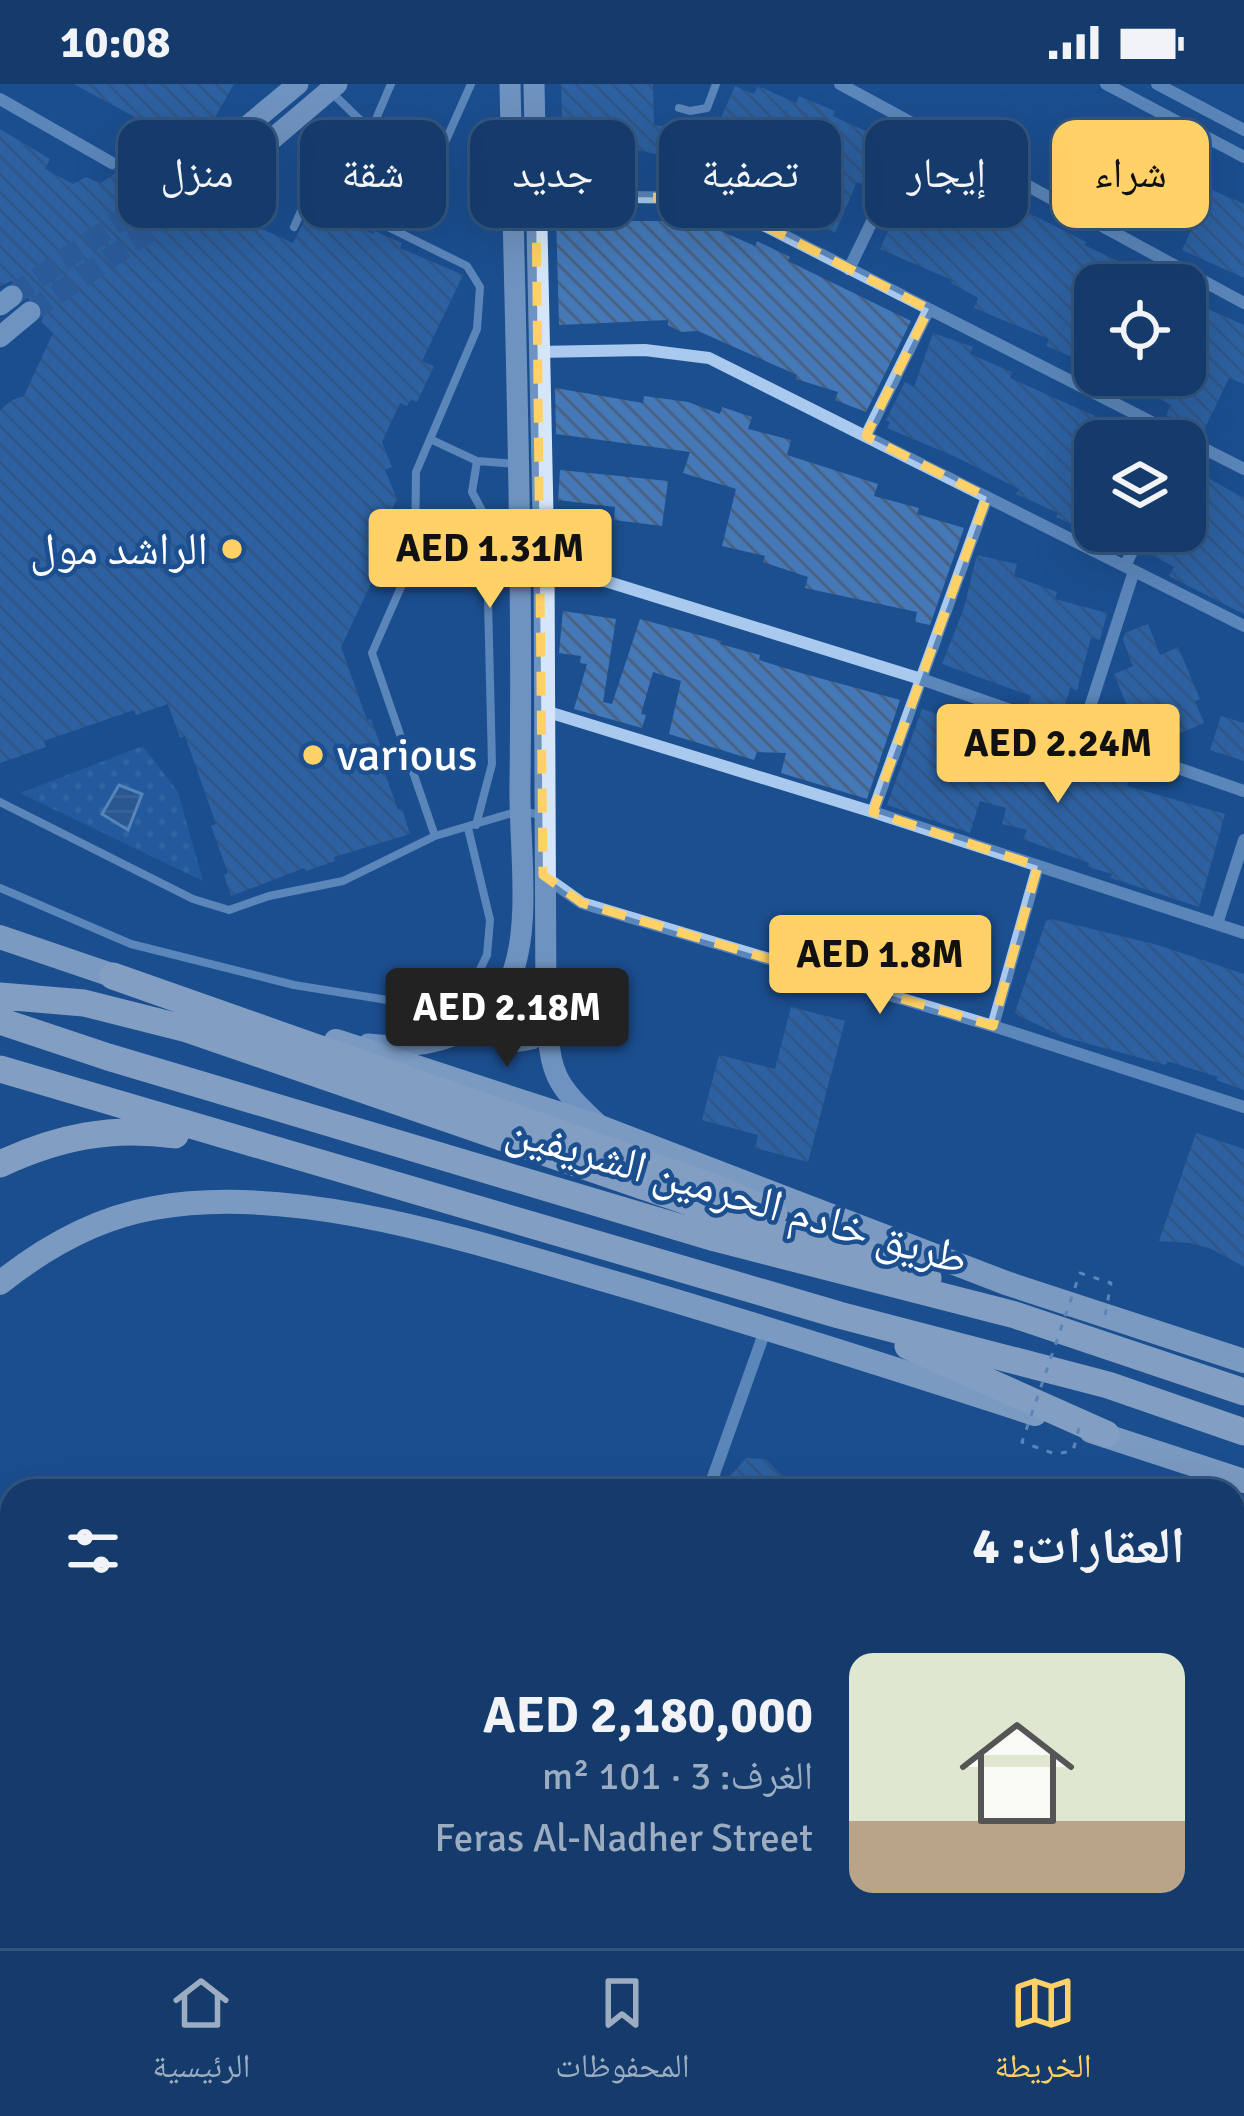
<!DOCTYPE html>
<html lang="ar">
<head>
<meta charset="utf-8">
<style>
	:root { --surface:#143b6b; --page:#1d4271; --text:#f1f3f6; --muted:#9dadc1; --line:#33557e; --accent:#ffd166 }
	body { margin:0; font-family:Signika,"Noto Naskh Arabic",sans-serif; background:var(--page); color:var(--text); direction:rtl; height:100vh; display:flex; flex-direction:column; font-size:45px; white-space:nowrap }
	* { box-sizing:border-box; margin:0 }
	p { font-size:39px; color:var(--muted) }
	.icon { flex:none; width:66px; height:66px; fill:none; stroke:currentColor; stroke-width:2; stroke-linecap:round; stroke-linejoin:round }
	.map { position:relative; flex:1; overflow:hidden; direction:ltr }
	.drawer { position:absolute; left:0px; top:1395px; width:1245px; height:471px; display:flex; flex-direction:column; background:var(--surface); border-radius:36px 36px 0 0; box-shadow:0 12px 48px #0002,0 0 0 3px var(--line); direction:rtl }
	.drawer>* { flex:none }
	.banner { position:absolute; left:36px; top:36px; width:1173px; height:108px; direction:rtl; display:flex; gap:24px }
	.controls { position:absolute; left:1074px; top:180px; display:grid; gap:24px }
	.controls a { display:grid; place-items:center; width:132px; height:132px; border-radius:24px; background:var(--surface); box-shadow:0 12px 48px #0002,0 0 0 3px var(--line); font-size:60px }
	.price { position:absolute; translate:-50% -102px; padding:0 27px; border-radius:12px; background:var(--accent); color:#111; font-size:39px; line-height:78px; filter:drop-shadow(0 3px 6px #0008) }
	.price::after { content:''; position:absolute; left:50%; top:72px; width:36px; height:27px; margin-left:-18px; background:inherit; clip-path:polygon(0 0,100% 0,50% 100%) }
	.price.selected { background:#222; color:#fff }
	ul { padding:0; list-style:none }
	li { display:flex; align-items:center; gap:36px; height:300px; padding:0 60px }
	li span { display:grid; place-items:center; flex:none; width:336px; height:240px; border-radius:24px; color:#555 }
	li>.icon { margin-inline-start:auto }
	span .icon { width:144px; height:144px; fill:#fffc; stroke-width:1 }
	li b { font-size:51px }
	h2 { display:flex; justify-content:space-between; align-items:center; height:144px; padding:0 60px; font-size:51px }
	.pill { padding:0 42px; border-radius:24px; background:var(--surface); box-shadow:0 12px 48px #0002,0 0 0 3px var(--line); font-size:42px; line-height:108px }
	.pill.selected { background:var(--accent); color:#111 }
	.status { display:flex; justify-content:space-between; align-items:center; height:84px; padding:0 60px; background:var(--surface); direction:ltr }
	.status svg { height:33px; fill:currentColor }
	.menu { display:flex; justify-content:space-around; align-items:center; height:168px; border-top:3px solid var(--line); background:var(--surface); font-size:33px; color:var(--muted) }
	.menu a { display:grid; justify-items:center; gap:6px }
	.menu .selected { color:var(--accent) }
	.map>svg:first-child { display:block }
</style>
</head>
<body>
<div class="status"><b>10:08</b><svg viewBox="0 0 49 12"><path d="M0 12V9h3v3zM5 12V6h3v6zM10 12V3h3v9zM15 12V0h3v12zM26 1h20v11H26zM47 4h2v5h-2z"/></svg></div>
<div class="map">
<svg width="1244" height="1864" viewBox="0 0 1244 1864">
	<defs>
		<pattern id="park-dots" width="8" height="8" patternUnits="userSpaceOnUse" patternTransform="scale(3)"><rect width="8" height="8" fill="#2e69ad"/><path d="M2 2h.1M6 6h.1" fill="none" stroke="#4d80b9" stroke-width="1.8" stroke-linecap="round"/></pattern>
		<pattern id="water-rules" width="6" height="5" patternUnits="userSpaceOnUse" patternTransform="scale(3)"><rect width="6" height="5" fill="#3c6290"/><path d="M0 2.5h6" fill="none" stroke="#597aa1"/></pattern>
		<pattern id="building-back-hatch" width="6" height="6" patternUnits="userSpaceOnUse" patternTransform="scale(3)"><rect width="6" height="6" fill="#4478b7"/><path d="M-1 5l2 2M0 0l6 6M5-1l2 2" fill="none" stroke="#486282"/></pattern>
	</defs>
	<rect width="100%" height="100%" fill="#1b4f8f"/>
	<path fill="url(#park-dots)" d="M143 662 178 708 203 797 20 709Z"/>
	<path fill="url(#water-rules)" stroke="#9cc4f0" stroke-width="3" d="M119 701 142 710 128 746 102 730Z"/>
	<path fill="url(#building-back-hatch)" d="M74 0H234L189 79 193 88 205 94V111L217 117 224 128 293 159 312 122 373 150 375 147 402 159 400 164 463 191 422 277 434 282 417 318 411 315 407 322 400 319 382 358 392 383 385 386 397 415 387 435 391 446 383 465 387 466 341 563 367 636 371 635 383 669 378 670 398 726 402 725 410 750 334 773 335 777 306 787 304 784 231 812 224 791 228 789 211 742 216 740 185 652 180 654 168 620 136 631 134 626 44 657 46 663 0 679V326L12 316 24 312 53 249 41 238 45 227 42 219 27 214 23 202 11 197 0 202V45L50 75 45 85 73 100 86 93 101 99 131 79 128 58 142 64 155 44Z
		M561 0H653L654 41 714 50 735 2 754 10 758 2 796 19 799 12 835 27 833 32 883 55 861 100 857 98 835 149 751 111 753 106 707 86 709 81 637 66 638 77 619 78 618 71 592 72V64L572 59 571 41 562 38Z
		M919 78 950 91 953 84 964 89 962 93 1006 112 1004 117 1065 147 1086 158 1084 161 1170 201H1095V283L1046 262 1049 255 974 224 978 214 951 199 952 196 880 165Z
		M1210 105 1244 120V194L1182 166Z
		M614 129V137H698L755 162 757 157 790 173 788 177 911 237 866 328 835 316 838 308 796 295 797 291 698 247 681 248 668 241V236L559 241 556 130Z
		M1185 215 1244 241V300L1229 294 1203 348 1166 331 1171 321 1150 310 1154 302 1136 291H1186L1194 274 1185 269Z
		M933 249 973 263 970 270 1012 288 1010 294 1095 332 1092 342 1123 357H1095V451L1056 433 1058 429 1016 410 1019 405 954 372 887 344 890 338 886 336 905 298 914 303Z
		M555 304 643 319 644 312 688 318 720 330 722 323 752 333 748 345 791 356 787 371 878 400 874 412 919 424 917 430 964 444 930 541 915 538 917 528 805 504 808 493 763 478 765 472 722 462 736 405 683 389 690 368 556 350Z
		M560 386 668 397 662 442 614 436 615 423 558 416Z
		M1195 387 1244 414V530L1169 492 1174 483 1150 470 1162 448 1185 460V407Z
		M977 471 1017 480 1014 492 1057 508 1055 515 1107 529 1100 556 1091 554 1077 606 1070 604 1064 625 1028 620 1031 612 942 580 964 524Z
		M563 527 616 535 603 618 612 620 640 535 721 557 720 560 760 571 759 576 801 589 900 616 867 715 781 689 786 669 757 668 754 676 669 650 681 597 653 588 641 630 646 631 642 644 574 625 587 580 580 579 581 572 559 569Z
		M1148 540 1160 571 1178 563 1200 615 1195 617 1204 639 1161 657 1147 625 1131 631 1114 590 1133 582 1123 556 1125 549Z
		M922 625 1047 665 1044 675 1129 693 1127 702 1225 730 1199 823 1111 794 1112 790 1088 783 1089 779 1023 755 1027 746 1002 740 1006 724 980 717 970 749 887 721Z
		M1221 632 1244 639V677L1210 666Z
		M1051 835 1158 861 1244 890V1006L1216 996 1218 993 1167 977 1166 981 1064 953 1019 932 1015 928 1046 837Z
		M791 923 845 937 808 1078 755 1064 758 1051 702 1036 719 971 775 985Z
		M1196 1049 1244 1065V1183L1212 1165 1190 1159 1159 1157Z
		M746 1374 766 1375 782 1392 819 1407H733L730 1392Z"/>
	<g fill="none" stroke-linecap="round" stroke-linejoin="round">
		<path stroke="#3d69a0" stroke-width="12" stroke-dasharray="12 6" stroke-linecap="butt" d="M112 79 162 107"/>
		<path stroke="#3d69a0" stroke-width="21" stroke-dasharray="21 10" stroke-linecap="butt" d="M12 212 204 78
			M30 228 217 102"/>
		<path stroke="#a9c9ee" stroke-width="8" d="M679 24 690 27 707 24 716 0
			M359 35 438 74 471 0
			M373 42 391 0
			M401 100 418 64
			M311 105 467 182 480 203 477 245 416 388 415 471 372 569 435 752
			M294 143 311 105 359 35 330 7
			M430 355 477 377 472 408 486 434 492 680 476 741
			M477 377 516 380
			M0 718 193 815 229 826 269 812 343 797 435 752 519 727 542 731
			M0 804 131 860 294 901 431 923 459 911 473 900 487 871 490 836 468 744
			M1029 1407 1032 1397
			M1157 1854 1186 1864"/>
		<path stroke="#a9c9ee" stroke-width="12" d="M840 0 1244 219
			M1106 0 1244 73
			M1157 0 1244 46
			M0 15 112 79
			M536 112 710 114 1244 385
			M849 185 917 44
			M537 268 645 266 709 274 1244 542
			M866 352 929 225
			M544 478 921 595 1244 707
			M1125 482 1142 447
			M545 627 873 728 1244 849
			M1081 651 1134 487
			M873 728 987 413
			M544 792 582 819 993 942 1244 1023
			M1217 840 1244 756
			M993 942 1038 782
			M708 1407 766 1244
			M1233 1771 1244 1739
			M705 1854 736 1864
			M550 1864 553 1854
			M673 1864 676 1854
			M1198 1864 1202 1854"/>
		<path stroke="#d6e6fa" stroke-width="21" d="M534 0 544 478 546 928C551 992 553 998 600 1042
			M204 78 298 0
			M217 102 337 0
			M0 221 12 212
			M0 253 30 228
			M496 920V948L514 958 532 955 545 933
			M368 960C427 967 487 954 511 893 532 841 519 759 520 702 523 468 515 234 510 0"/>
		<path stroke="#f0f6ff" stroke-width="24" d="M0 853 129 897
			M336 957 600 1043 1006 1199 1244 1277
			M0 1199C45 1163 97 1134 154 1124 290 1099 461 1154 591 1192 740 1235 887 1282 1035 1330
			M1091 1347 1244 1397"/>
		<path stroke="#fff" stroke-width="27" d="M113 892 715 1104 774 1129
			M0 912 84 919 187 945 837 1169
			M0 937 108 973 715 1154 1015 1231 1244 1308
			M0 985 839 1231 1108 1301 1244 1348
			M0 1080C58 1053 111 1042 175 1051
			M826 1151 928 1194
			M908 1262 1106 1350"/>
		<path stroke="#a9c9ee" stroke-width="3" stroke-dasharray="6 9" stroke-linecap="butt" d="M1079 1344 1073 1367 1055 1370 1022 1358 1080 1189 1111 1199 1105 1232"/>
	</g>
	<path d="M0 0H1244V1864H0ZM536 112 710 114 929 225 866 352 987 413 873 728 1038 782 993 942 582 819 543 791Z" fill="#1b4f8f" fill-opacity=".55" fill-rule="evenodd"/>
	<path fill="none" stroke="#ffd166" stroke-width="9" stroke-dasharray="24 15" stroke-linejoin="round" d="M536 112 710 114 929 225 866 352 987 413 873 728 1038 782 993 942 582 819 543 791Z"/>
	<g fill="#ffd166" stroke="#1b4f8f" stroke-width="4.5">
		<circle cx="232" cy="465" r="12"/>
		<circle cx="313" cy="671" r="12"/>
	</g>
	<g text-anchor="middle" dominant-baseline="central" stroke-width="9" stroke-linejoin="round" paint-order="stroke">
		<g font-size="45" fill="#fff" stroke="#1b4f8f" text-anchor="end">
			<text x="208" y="465">الراشد مول</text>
			<text x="337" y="671" text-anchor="start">various</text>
		</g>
		<g font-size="45" fill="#fff" stroke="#1b4f8f">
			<text transform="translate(737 1111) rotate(16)">طريق خادم الحرمين الشريفين</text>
		</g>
	</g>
</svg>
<div class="controls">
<a><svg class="icon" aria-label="locate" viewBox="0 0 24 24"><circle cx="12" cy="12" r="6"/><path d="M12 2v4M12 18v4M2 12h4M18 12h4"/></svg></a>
<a><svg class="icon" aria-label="layers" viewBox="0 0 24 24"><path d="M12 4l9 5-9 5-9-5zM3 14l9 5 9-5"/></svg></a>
</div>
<b class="price" style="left:490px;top:527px">AED 1.31M</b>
<b class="price" style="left:1058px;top:722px">AED 2.24M</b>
<b class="price" style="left:880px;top:933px">AED 1.8M</b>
<b class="price selected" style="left:507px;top:986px">AED 2.18M</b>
<div class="banner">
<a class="pill selected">شراء</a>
<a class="pill">إيجار</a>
<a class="pill">تصفية</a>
<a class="pill">جديد</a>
<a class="pill">شقة</a>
<a class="pill">منزل</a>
</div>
<section class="drawer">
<h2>العقارات: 4<svg class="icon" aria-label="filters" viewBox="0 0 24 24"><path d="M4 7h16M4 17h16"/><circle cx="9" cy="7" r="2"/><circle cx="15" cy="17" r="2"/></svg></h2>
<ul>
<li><span style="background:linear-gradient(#dfe7d0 70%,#b9a48a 0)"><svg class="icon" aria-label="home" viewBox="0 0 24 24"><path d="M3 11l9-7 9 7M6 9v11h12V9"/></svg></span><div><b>AED 2,180,000</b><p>الغرف: 3 · 101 m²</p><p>Feras Al-Nadher Street</p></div></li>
</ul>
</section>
</div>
<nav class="menu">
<a class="selected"><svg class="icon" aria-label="map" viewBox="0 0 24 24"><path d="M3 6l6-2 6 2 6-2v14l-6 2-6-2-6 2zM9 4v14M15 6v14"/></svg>الخريطة</a>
<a><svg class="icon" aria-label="saved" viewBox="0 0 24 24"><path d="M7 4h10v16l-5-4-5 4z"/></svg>المحفوظات</a>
<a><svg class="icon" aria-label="home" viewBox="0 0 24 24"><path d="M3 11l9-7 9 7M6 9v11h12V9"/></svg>الرئيسية</a>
</nav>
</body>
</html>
